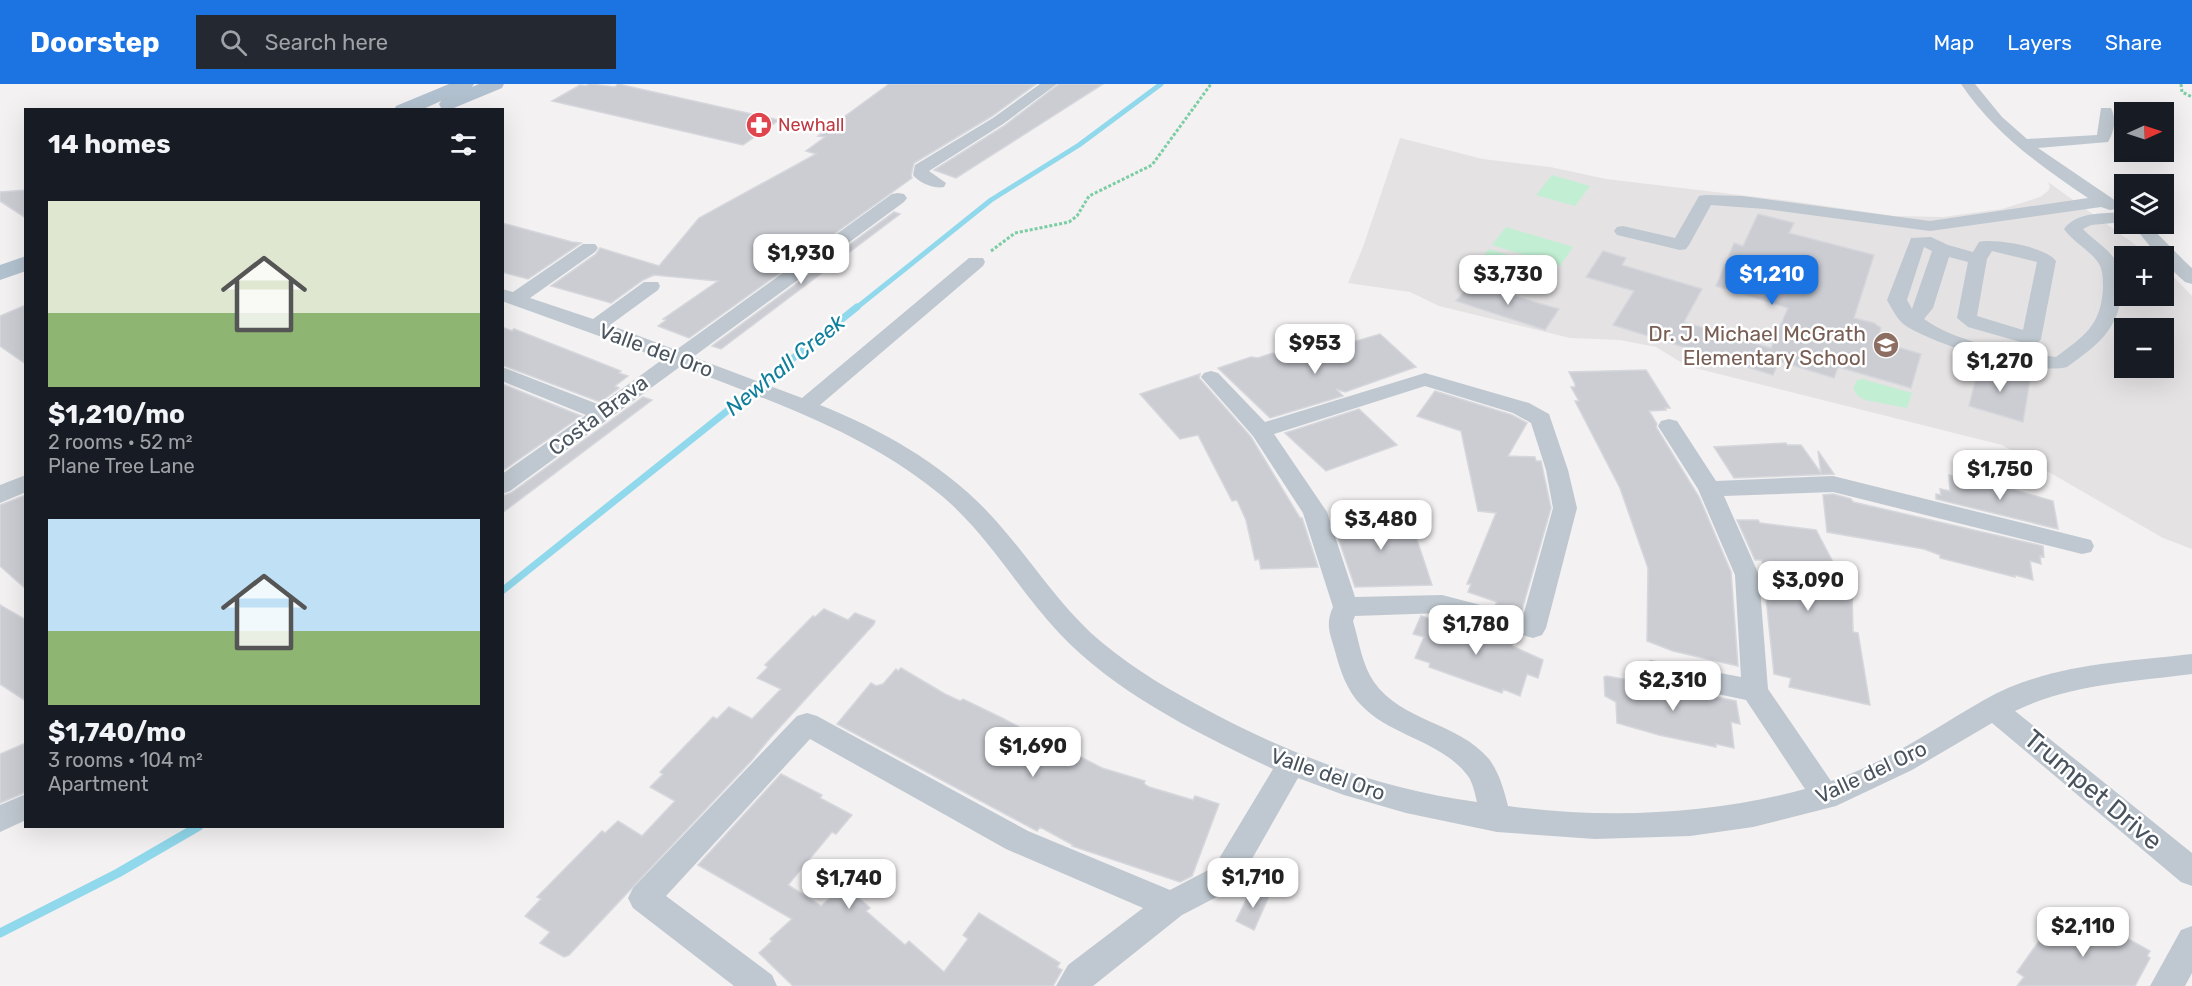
<!DOCTYPE html>
<html lang="en">
<head>
<meta charset="utf-8">
<style>
	:root { --surface:#171b24; --page:#242831; --text:#f1f3f6; --muted:#9ea1a6; --accent:#1c73e2 }
	body { margin:0; font-family:Rubik,sans-serif; background:var(--page); color:var(--text); height:100vh; display:flex; flex-direction:column; font-size:22px; white-space:nowrap }
	* { box-sizing:border-box; margin:0 }
	p { font-size:20px; color:var(--muted) }
	.icon { flex:none; width:33px; height:33px; fill:none; stroke:currentColor; stroke-width:2; stroke-linecap:round; stroke-linejoin:round }
	.map { position:relative; flex:1; overflow:hidden }
	.drawer { position:absolute; left:24px; top:24px; width:480px; height:720px; display:flex; flex-direction:column; background:var(--surface); border-radius:0px; box-shadow:0 6px 24px #0002 }
	.drawer>* { flex:none }
	.needle { width:39px; rotate:87deg }
	.fabs { position:absolute; left:2114px; top:18px; display:grid; gap:12px }
	.fabs a { display:grid; place-items:center; width:60px; height:60px; border-radius:0px; background:var(--surface); box-shadow:0 6px 24px #0002; font-size:30px }
	.price { position:absolute; translate:-50% -51px; padding:0 14px; border-radius:12px; background:#fff; color:#222; font-size:20px; line-height:39px; filter:drop-shadow(0 2px 3px #0008) }
	.price::after { content:''; position:absolute; left:50%; top:36px; width:18px; height:14px; margin-left:-9px; background:inherit; clip-path:polygon(0 0,100% 0,50% 100%) }
	.price.on { background:var(--accent); color:#fff }
	ul { padding:0; list-style:none }
	li { display:grid; align-content:center; gap:12px; height:318px; padding:0 24px }
	li span { display:grid; place-items:center; height:186px; border-radius:0px; color:#555 }
	li>.icon { margin-inline-start:auto }
	span .icon { width:108px; height:108px; fill:#fffc; stroke-width:1 }
	li b { font-size:26px }
	h2 { display:flex; justify-content:space-between; align-items:center; height:72px; padding:0 24px; font-size:26px }
	header { display:flex; align-items:center; gap:36px; box-sizing:border-box; height:84px; padding:0 30px; background:var(--accent); color:#fff }
	header strong { font-size:28px }
	nav { display:flex; gap:33px; margin-inline-start:auto; font-size:21px }
	.search { width:420px; height:54px; background:var(--page); display:flex; align-items:center; gap:15px; box-sizing:border-box; padding:0 21px; border-radius:0px; color:var(--muted); font-size:22px }
	.map>svg:first-child { display:block }
</style>
</head>
<body>
<header>
<strong>Doorstep</strong>
<div class="search"><svg class="icon" aria-label="search" viewBox="0 0 24 24"><circle cx="10" cy="10" r="6"/><path d="M15 15l6 6"/></svg>Search here</div>
<nav><a>Map</a><a>Layers</a><a>Share</a></nav>
</header>
<div class="map">
<svg width="2192" height="902" viewBox="0 0 2192 902">
	<rect width="100%" height="100%" fill="#f3f1f1"/>
	<path fill="#e4e2e3" fill-rule="evenodd" d="M1400 54 1483 75 1550 83 1606 95 1791 117 1894 132 1943 133 2002 125 2040 113 2048 107 2050 103 2048 98 2151 172H2124V212H2163V182L2192 212V465L2163 454 2002 361 1687 282 1656 263 1620 256 1570 254 1439 222 1410 208 1348 199 1363 163ZM2124 244H2163V284H2124Z"/>
	<path fill="#c2efd3" d="M1552 91 1590 102 1575 122 1536 111Z
		M1506 143 1573 163 1560 182 1492 161Z
		M1489 165 1557 186 1543 206 1473 183Z
		M1862 295 1912 309 1907 324 1865 316 1858 312 1853 304 1857 296Z"/>
	<g fill="none" stroke-linecap="round" stroke-linejoin="round">
		<path stroke="#90d8eb" stroke-width="5" d="M855 225 991 116 1079 61 1161 0"/>
		<path stroke="#90d8eb" stroke-width="7" d="M502 507 857 223"/>
		<path stroke="#90d8eb" stroke-width="9" d="M0 849 118 789 199 742"/>
	</g>
	<path fill="#cbcdd3" stroke="#d5d7dc" stroke-width="1.5" d="M590 0 615 3 618 0 779 36 743 61 552 17 580 1 586 2Z
		M889 0H1036L992 32 914 79 911 91 912 94 689 254 658 242 666 236 663 235 718 197 654 191 643 196 611 219 551 202 596 170 600 164 659 182 699 134 816 70 806 67 825 53 818 52Z
		M1059 0H1103L956 94 934 86 1004 42Z
		M26 106V134L0 117V108Z
		M894 128 900 130 721 265 712 262Z
		M1758 130 1794 139 1789 149 1874 171 1854 234 1874 239 1881 244 1877 257 1921 270 1911 304 1838 283 1834 294 1779 277 1773 291 1613 241 1634 207 1586 193 1603 167 1626 174 1622 181 1702 205 1684 238 1771 264 1788 224 1716 202 1734 159 1743 162Z
		M502 139 572 158 581 159 528 195 502 188Z
		M1472 198 1538 219 1559 225 1545 246 1456 217Z
		M26 221V280L0 262V232Z
		M502 243 512 247 514 245 621 287 619 289 628 292 615 302 619 304 600 318 502 281Z
		M1380 250 1416 283 1345 308 1336 305 1343 312 1270 334 1218 284 1251 273 1258 274 1273 269 1285 278Z
		M1979 281 2030 296 2023 338 1969 322Z
		M1646 286 1670 324H1665L1666 326 1649 327 1657 340 1656 343 1699 413 1731 488 1738 582 1673 567 1647 557 1648 484 1620 404 1575 317H1579L1571 303H1575V300L1569 288Z
		M1200 290 1199 294 1251 353 1300 434H1302L1318 483 1261 485 1259 475 1255 476 1246 436 1237 416 1232 417 1198 351 1180 355 1140 310Z
		M502 300 581 332 502 387Z
		M1435 307 1512 331 1527 339 1508 372 1535 373 1536 377H1541L1551 424 1521 529 1495 522 1497 518 1468 508 1471 500H1467L1496 429 1478 427 1461 347 1417 332Z
		M643 313 652 316 502 429V412L511 409Z
		M1359 325 1397 361 1326 387 1285 349Z
		M1786 359 1787 361H1801L1821 389 1818 367 1834 390 1734 394 1714 363Z
		M1949 391 1986 398 2053 417 2058 445 1936 415V410L1941 411 1940 405 1950 407Z
		M1833 410 1851 415 1853 418 2043 462 2044 473 2040 472 2041 480 2030 477 2033 496 2015 491V493L1940 474V471L1924 465 1827 448 1823 411Z
		M26 411V505L0 482V421Z
		M1377 430 1378 435H1406L1407 438H1411L1432 501 1355 503 1331 433Z
		M1737 436H1758L1760 439 1816 446 1843 497H1847L1852 507 1853 548 1858 549 1870 621 1789 603 1791 594 1774 590 1762 476H1755Z
		M0 521 26 536V617L0 600Z
		M824 525 848 536 855 529 875 537 874 540 770 654 752 676 569 871 564 873 540 859 550 848 525 832 541 815 537 813 602 747 605 749 618 737 642 752 675 717 650 703 663 690 660 688 713 633 717 635 729 623 752 635 781 605 757 594 768 583 765 581 813 532 815 533Z
		M1421 532 1444 539 1446 547 1449 541 1484 553 1487 544 1516 552 1512 562 1543 576 1538 594 1527 590 1520 612 1503 605 1502 609 1429 583 1430 579 1415 574 1424 553 1413 550Z
		M901 584 945 610 960 617 963 615 1002 634 1019 643 1017 645 1070 673 1073 669 1102 684 1145 697 1144 700 1149 703 1193 716 1195 712 1219 720 1192 792 1180 798 1072 762 1073 761 1040 743 1037 747 837 640 871 599 876 602 883 600 896 585 898 587Z
		M1607 592 1736 617 1740 640 1731 638 1734 664 1716 660V663L1659 651 1617 639 1616 618 1605 612 1604 593Z
		M26 659V708L0 719V670Z
		M781 690 822 711 820 714 852 731 836 750 832 748 788 801 821 822 840 805 843 808 848 804 870 824 866 827 905 861 909 857 944 888 968 855 963 851 979 829 1060 879 1057 883 1062 886 1053 902H793L759 869 772 857 770 855 792 835 698 781Z
		M1252 804 1269 812 1254 846 1236 837Z
		M2068 828 2108 855 2114 847 2150 867 2147 872 2150 874 2135 902H2017L2024 893 2017 888 2054 836 2060 840Z"/>
	<g fill="none" stroke-linecap="round" stroke-linejoin="round">
		<path stroke="#7acda4" stroke-width="3" stroke-dasharray="3 2" stroke-linecap="butt" d="M2181 0 2182 8 2192 13
			M991 167 1015 149 1069 138 1077 132 1089 112 1152 81 1211 0"/>
		<path fill="#bfc8d0" fill-rule="evenodd" d="M1040 0H1057L1003 40 929 87 946 99 944 103C934 105 919 99 913 91L915 81 993 34Z
			M1961 0H1975L2002 33 2027 55 2097 51 2101 24H2111C2117 35 2114 48 2108 58L2038 64 2116 117 2119 121 2116 125 2110 126 2101 123 1930 147 1765 125 1711 121 1689 161 1686 165 1680 166 1617 151 1614 147 1617 143 1623 142 1675 154 1699 112 1705 111 1742 112 1930 137 2088 114C2039 81 1994 49 1961 0Z
			M898 109 904 110 907 114 904 118 693 273 802 314 969 174H983L985 178 983 182 820 321C885 347 950 384 997 438 1029 474 1055 515 1091 549 1122 577 1159 600 1196 620 1283 668 1378 705 1477 718 1475 710 1473 699 1468 692 1442 657 1390 652 1361 621 1347 607 1340 586 1335 567 1330 549 1325 541 1333 523L1303 429 1253 352 1201 293 1204 289 1211 287 1218 289 1265 338 1425 289 1529 319 1549 330 1568 386 1577 424 1546 544 1542 551 1533 554 1442 529 1355 532 1353 537C1359 557 1362 581 1374 598 1401 637 1459 639 1489 675 1499 688 1504 706 1508 722 1606 735 1709 731 1805 705L1746 616 1651 596 1642 593 1638 586 1642 579 1651 576 1741 593 1735 491 1698 405 1658 342 1661 337 1669 335 1677 337 1716 397 1833 392 2091 456 2094 462 2091 468 2082 470 1833 408 1724 412 1759 491 1768 605 1831 697C1886 679 1935 644 1984 616 2047 580 2122 578 2192 570V590C2131 598 2071 600 2015 627L2192 769V802L2181 798 1992 639 1912 686 1836 722 1753 743 1690 752 1595 755 1497 748 1406 729 1344 711 1298 694 1236 803 1182 831 1093 902H1056L1068 881 1143 824 1006 765 810 655 666 812 772 891 777 902H734L633 824 628 814 633 804 797 632 807 629 817 632 1028 747 1170 806 1214 783 1273 685C1197 649 1117 610 1059 549 1016 503 986 447 937 408 860 346 771 318 681 282L510 407 502 410V390L586 331 502 297V283L600 321 663 275 502 217V205L513 208 583 160H595L598 164 595 168 530 214 593 235 644 198H658L660 202 658 206 610 241 676 266 892 110ZM1425 302 1513 329 1531 339 1546 386 1553 424 1523 532 1442 511 1355 513 1327 428 1274 350Z
			M2124 128V138L2091 141 2083 145C2093 156 2108 164 2116 177 2122 186 2122 198 2121 208 2120 245 2095 263 2067 283 2032 292 1936 261 1906 242 1898 237 1892 225 1887 216L1911 154 1931 153 1948 161 1973 168 1979 158C1995 154 2046 163 2056 177L2041 255 2038 259 2031 261 1968 243 1957 234 1968 178 1949 173 1933 224 1924 235C1957 259 2016 269 2056 273 2084 252 2101 242 2103 204 2103 195 2103 184 2097 177 2088 165 2073 158 2064 145 2077 127 2104 130 2124 128ZM1924 163 1932 167 1912 225 1907 216ZM1992 167 2037 178 2023 246 1977 232 1987 175Z
			M2146 141C2153 143 2182 176 2192 184V200L2185 198 2163 178V172H2158L2140 150 2137 146 2140 142Z
			M26 391V408L0 419V401Z
			M26 710V736L0 748V721Z
			M2192 842V889L2185 902H2150L2181 846Z"/>
		<path fill="#b2c1cf" fill-rule="evenodd" d="M449 0H474L472 3 479 0H504L502 4 449 26 441 24 439 20 441 17 421 26H394L396 22Z
			M26 172V187L0 196V181Z"/>
	</g>
	<defs>
		<g id="pharmacy-disc" transform="scale(1.35)"><circle r="9.5" fill="#e0444e" stroke="#fff"/><path d="M-2-6h4v4h4v4h-4v4h-4v-4h-4v-4h4Z" fill="#fff"/></g>
		<g id="school-disc" transform="scale(1.35)"><circle r="9.5" fill="#8d6e63" stroke="#fff"/><path d="M0-5L7-2L0 1L-7-2ZM-4 1L0 2.5L4 1V4Q0 6-4 4Z" fill="#fff"/></g>
	</defs>
	<g fill-rule="evenodd">
		<use href="#pharmacy-disc" x="759" y="41"/>
		<use href="#school-disc" x="1886" y="261"/>
	</g>
	<g text-anchor="middle" dominant-baseline="central" stroke-width="5" stroke-linejoin="round" paint-order="stroke">
		<g font-size="18" fill="#be3a42" stroke="#fff" text-anchor="start">
			<text x="778" y="41">Newhall</text>
		</g>
		<g font-size="21" fill="#785e54" stroke="#fff" text-anchor="end">
			<text x="1866" y="249">Dr. J. Michael McGrath<tspan x="1866" dy="24">Elementary School</tspan></text>
		</g>
		<g font-size="21" fill="#49545f" stroke="#fff">
			<text transform="translate(656 266) rotate(20)">Valle del Oro</text>
			<text transform="translate(598 331) rotate(-37)">Costa Brava</text>
			<text transform="translate(1871 688) rotate(-25)">Valle del Oro</text>
			<text transform="translate(1328 690) rotate(19)">Valle del Oro</text>
		</g>
		<g font-size="22" font-style="italic" fill="#0f7f9c" stroke="#fff">
			<text transform="translate(785 281) rotate(-39)">Newhall Creek</text>
		</g>
		<g font-size="26" fill="#49545f" stroke="#fff">
			<text transform="translate(2093 706) rotate(40)">Trumpet Drive</text>
		</g>
	</g>
</svg>
<div class="fabs">
<a><svg class="needle" viewBox="-14 -14 28 28"><path d="M0-13l5 13h-10z" fill="#e53935"/><path d="M0 13l5-13h-10z" fill="#9ea1a6"/></svg></a>
<a><svg class="icon" aria-label="layers" viewBox="0 0 24 24"><path d="M12 4l9 5-9 5-9-5zM3 14l9 5 9-5"/></svg></a>
<a>+</a>
<a>−</a>
</div>
<b class="price" style="left:801px;top:201px">$1,930</b>
<b class="price" style="left:1508px;top:222px">$3,730</b>
<b class="price on" style="left:1772px;top:222px">$1,210</b>
<b class="price" style="left:1315px;top:291px">$953</b>
<b class="price" style="left:2000px;top:309px">$1,270</b>
<b class="price" style="left:2000px;top:417px">$1,750</b>
<b class="price" style="left:1381px;top:467px">$3,480</b>
<b class="price" style="left:1808px;top:528px">$3,090</b>
<b class="price" style="left:1476px;top:572px">$1,780</b>
<b class="price" style="left:1673px;top:628px">$2,310</b>
<b class="price" style="left:1033px;top:694px">$1,690</b>
<b class="price" style="left:1253px;top:825px">$1,710</b>
<b class="price" style="left:849px;top:826px">$1,740</b>
<b class="price" style="left:2083px;top:874px">$2,110</b>
<section class="drawer">
<h2>14 homes<svg class="icon" aria-label="filters" viewBox="0 0 24 24"><path d="M4 7h16M4 17h16"/><circle cx="9" cy="7" r="2"/><circle cx="15" cy="17" r="2"/></svg></h2>
<ul>
<li><span style="background:linear-gradient(#dfe7d0 60%,#8fb573 0)"><svg class="icon" aria-label="home" viewBox="0 0 24 24"><path d="M3 11l9-7 9 7M6 9v11h12V9"/></svg></span><div><b>$1,210/mo</b><p>2 rooms · 52 m²</p><p>Plane Tree Lane</p></div></li>
<li><span style="background:linear-gradient(#bfe0f5 60%,#8fb573 0)"><svg class="icon" aria-label="home" viewBox="0 0 24 24"><path d="M3 11l9-7 9 7M6 9v11h12V9"/></svg></span><div><b>$1,740/mo</b><p>3 rooms · 104 m²</p><p>Apartment</p></div></li>
</ul>
</section>
</div>
</body>
</html>
